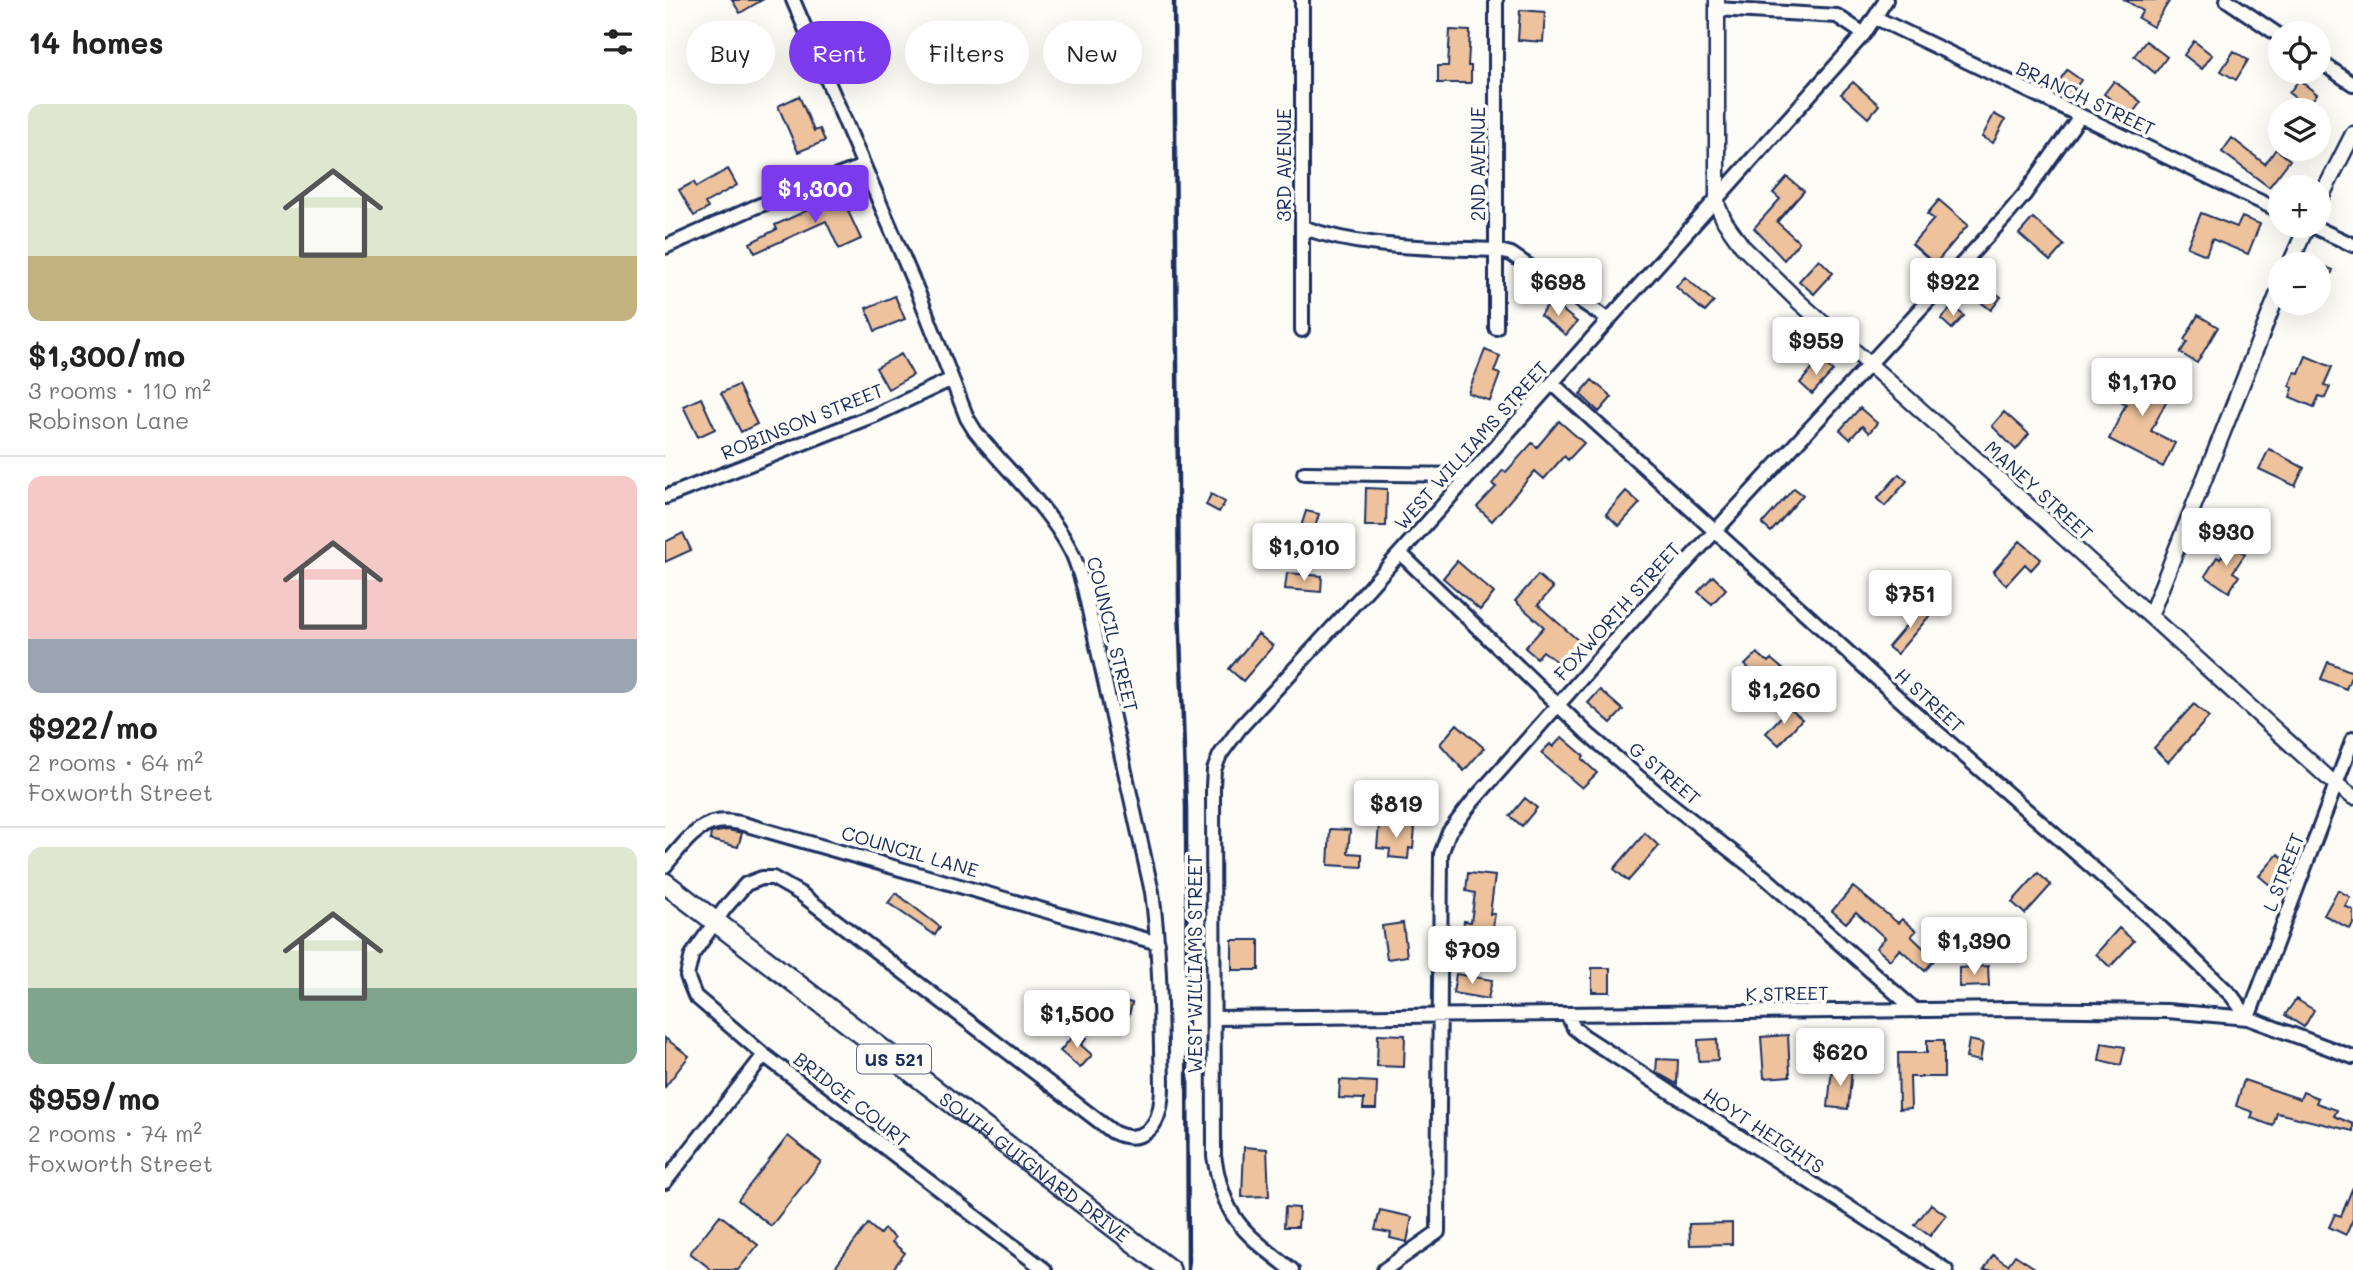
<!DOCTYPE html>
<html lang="en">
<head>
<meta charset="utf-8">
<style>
	:root { --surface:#fff; --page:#f2f2f2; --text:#222; --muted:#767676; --line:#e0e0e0; --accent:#7c3aed }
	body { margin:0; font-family:Mali,sans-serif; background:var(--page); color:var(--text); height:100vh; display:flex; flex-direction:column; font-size:26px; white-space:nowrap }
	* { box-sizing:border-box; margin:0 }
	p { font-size:23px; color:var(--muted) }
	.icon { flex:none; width:38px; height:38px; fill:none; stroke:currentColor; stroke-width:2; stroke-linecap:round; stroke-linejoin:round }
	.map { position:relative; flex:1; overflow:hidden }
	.details { display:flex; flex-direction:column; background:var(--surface); width:665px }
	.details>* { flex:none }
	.hud { position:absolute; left:21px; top:21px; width:665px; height:63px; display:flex; gap:14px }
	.tools { position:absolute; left:1603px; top:21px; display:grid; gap:14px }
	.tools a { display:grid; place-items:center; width:63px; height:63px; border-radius:50%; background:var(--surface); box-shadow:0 7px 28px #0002; font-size:35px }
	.price { position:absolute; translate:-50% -60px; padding:0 16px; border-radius:7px; background:#fff; color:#222; font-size:23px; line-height:46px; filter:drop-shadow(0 2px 4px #0008) }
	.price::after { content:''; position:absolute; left:50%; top:42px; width:21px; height:16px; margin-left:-10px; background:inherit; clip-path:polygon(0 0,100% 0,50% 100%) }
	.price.active { background:var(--accent); color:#fff }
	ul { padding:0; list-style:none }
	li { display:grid; align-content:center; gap:14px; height:371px; padding:0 28px }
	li+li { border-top:2px solid var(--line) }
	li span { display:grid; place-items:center; height:217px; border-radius:14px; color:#555 }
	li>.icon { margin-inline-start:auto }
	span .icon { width:126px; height:126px; fill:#fffc; stroke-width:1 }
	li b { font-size:30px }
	h2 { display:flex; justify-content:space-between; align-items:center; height:84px; padding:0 28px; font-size:30px }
	.chip { padding:0 24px; border-radius:32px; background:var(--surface); box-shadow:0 7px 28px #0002; font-size:24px; line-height:63px }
	.chip.active { background:var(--accent); color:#fff }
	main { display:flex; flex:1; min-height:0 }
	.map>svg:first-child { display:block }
</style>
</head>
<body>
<main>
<section class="details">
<h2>14 homes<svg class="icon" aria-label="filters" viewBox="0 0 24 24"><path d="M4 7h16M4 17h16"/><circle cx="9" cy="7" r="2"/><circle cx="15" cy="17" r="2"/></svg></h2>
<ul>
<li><span style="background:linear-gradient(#dfe7d0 70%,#c2b280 0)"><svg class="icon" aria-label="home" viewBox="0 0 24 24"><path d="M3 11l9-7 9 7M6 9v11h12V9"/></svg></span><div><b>$1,300/mo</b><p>3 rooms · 110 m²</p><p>Robinson Lane</p></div></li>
<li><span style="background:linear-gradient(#f6c9c9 75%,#9aa5b1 0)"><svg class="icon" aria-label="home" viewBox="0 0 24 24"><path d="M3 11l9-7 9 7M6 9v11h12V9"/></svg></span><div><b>$922/mo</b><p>2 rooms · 64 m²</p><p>Foxworth Street</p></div></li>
<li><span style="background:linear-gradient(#dfe7d0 65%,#7fa58c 0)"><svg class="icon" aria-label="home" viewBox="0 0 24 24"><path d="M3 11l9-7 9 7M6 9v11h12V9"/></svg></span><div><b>$959/mo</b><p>2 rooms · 74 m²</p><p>Foxworth Street</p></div></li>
</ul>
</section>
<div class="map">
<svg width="1688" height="1270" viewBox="0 0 1688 1270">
	<rect width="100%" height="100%" fill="#fdfcf7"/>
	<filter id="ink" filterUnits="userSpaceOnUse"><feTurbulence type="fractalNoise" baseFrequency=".0143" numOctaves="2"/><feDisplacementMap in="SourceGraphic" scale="14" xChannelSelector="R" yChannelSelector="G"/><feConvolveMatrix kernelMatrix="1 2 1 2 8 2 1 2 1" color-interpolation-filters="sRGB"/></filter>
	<g filter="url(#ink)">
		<path fill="#edc29c" stroke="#1b2f5e" stroke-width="2" d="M67 0H97L75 13Z
			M1460 0H1505L1488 27 1473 18 1478 11Z
			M855 10 880 12 878 42 853 40Z
			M785 30 805 31 803 66H806V83H773V66H783Z
			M1481 41 1502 57 1490 73 1469 56Z
			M1529 41 1547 55 1537 69 1519 55Z
			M1569 51 1583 60 1571 80 1556 71Z
			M1402 70 1416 80 1402 100 1386 92Z
			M1634 80 1652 94 1642 107 1624 93Z
			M1449 81 1476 102 1466 115 1439 94Z
			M1188 82 1214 105 1203 118 1176 94Z
			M134 96 149 131 155 129 160 141 133 152 113 106Z
			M1329 114 1340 120 1328 143 1317 137Z
			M1567 138 1600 164 1611 149 1625 160 1604 187 1557 152Z
			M63 169 72 185 40 203 43 208 29 216 14 190 29 182 31 187Z
			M1122 177 1139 191 1112 222 1134 242 1119 260 1089 228 1115 199 1108 193Z
			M178 194 186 210 183 211 196 239 174 249 161 221 90 253 85 243 112 229 110 225Z
			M1274 200 1303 225 1270 264 1247 244 1269 219 1262 214Z
			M1536 213 1572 227 1577 217 1595 224 1583 254 1547 239 1541 255 1522 247Z
			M1368 218 1399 245 1385 261 1354 234Z
			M1154 259 1168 273 1149 294 1134 281Z
			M1654 264 1668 270 1654 303Z
			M1020 277 1049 302 1040 312 1011 287Z
			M1318 283 1336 297 1326 310 1308 296Z
			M230 296 240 319 210 331 201 308Z
			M886 301 912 322 901 335 875 315Z
			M1288 306 1299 316 1287 329 1276 319Z
			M1533 315 1553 327 1532 363 1515 353 1522 342 1519 340Z
			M820 350 835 356 829 372 835 374 825 401 803 393Z
			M236 354 248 375 223 389 211 368Z
			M1641 356 1667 367 1659 385 1665 387 1660 398 1654 396 1649 407 1625 397 1628 388 1624 386 1630 372 1634 373Z
			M1155 359 1168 371 1147 394 1135 383Z
			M1470 364 1486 371 1481 381 1505 394 1486 431 1510 443 1498 467 1444 439 1461 404 1452 399Z
			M927 380 947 397 934 412 915 394Z
			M73 385 92 424 76 432 56 393Z
			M36 398 50 429 33 437 18 406Z
			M1195 408 1212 423 1204 433 1197 426 1185 439 1175 430Z
			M1339 412 1364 434 1351 450 1327 426Z
			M894 421 919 443 903 460 899 456 879 479 870 471 827 521 812 507 831 487 827 484 838 470 841 472 867 443 872 447Z
			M1604 449 1639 468 1630 486 1594 469Z
			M1234 474 1242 481 1220 506 1212 499Z
			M701 488 722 489 721 526H700Z
			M1129 488 1138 495 1106 532 1097 524Z
			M961 491 975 503 954 526 941 514Z
			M546 494 560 502 554 512 541 505Z
			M641 511 654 514 648 534 635 530Z
			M18 533 26 550 0 562V542Z
			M1355 541 1376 559 1366 570 1360 564 1341 585 1328 572Z
			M1565 544 1580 554 1568 572 1574 576 1564 592 1540 576 1552 557 1555 559Z
			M792 561 829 593 815 610 778 578Z
			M622 573 657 576 656 592 620 589Z
			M873 575 888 588 873 605 915 642 896 665 878 651 872 658 860 648 879 627 850 601Z
			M1048 576 1061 589 1047 604 1033 592Z
			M1257 607 1266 614 1232 654 1223 647Z
			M593 634 608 646 578 681 564 669Z
			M1092 653 1103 662 1106 659 1120 671 1116 676 1125 683 1114 695 1106 688 1102 692 1091 682 1095 678 1080 665Z
			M1663 662 1688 672 1681 689 1656 679Z
			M935 690 958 710 946 723 923 703Z
			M1529 704 1544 717 1503 762 1489 748Z
			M1124 708 1137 719 1114 745 1101 733Z
			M792 724 819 748 799 771 775 744Z
			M897 737 919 756 917 759 932 773 917 788 876 753 885 744 888 747Z
			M860 798 872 808 857 826 845 816Z
			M714 825 750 828 748 849 744 848 743 859 724 857 725 849 712 848Z
			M665 829 685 830 683 853 697 854V867L663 865Z
			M63 830 77 833 73 847 45 840 46 833Z
			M980 833 994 846 963 881 949 869Z
			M1613 854 1626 864 1619 872 1622 875 1606 886 1594 876Z
			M803 873 830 876 825 914H830L826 940 797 937 799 921 806 922 810 893 801 891Z
			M1373 873 1386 885 1360 914 1347 902Z
			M1188 887 1233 923 1237 919 1251 931 1246 936 1270 959 1260 971 1235 949 1225 960 1211 948 1220 938 1191 912 1181 923 1167 911Z
			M1673 890 1685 897 1680 906 1688 910V923L1685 929 1659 915Z
			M231 893 275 927 270 935 223 903Z
			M738 923 742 956 722 959 717 926Z
			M1454 928 1469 941 1445 967 1431 954Z
			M567 940H594V970H567Z
			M1323 966 1324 986 1294 987V968Z
			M927 968H945V992H927Z
			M791 974 827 980 823 999 788 993Z
			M418 991 467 1003 464 1015 416 1003Z
			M1631 999 1649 1010 1639 1027 1620 1015Z
			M413 1030 422 1038 416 1045 427 1055 415 1068 395 1051Z
			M713 1034 740 1035 739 1067 712 1066Z
			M1123 1035 1125 1076 1099 1078 1096 1037Z
			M0 1038 24 1056 0 1087Z
			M1052 1039 1053 1060 1034 1061 1033 1040Z
			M1262 1040H1279V1077H1245L1246 1108 1234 1109 1233 1053H1262Z
			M1304 1040 1318 1043 1315 1061 1301 1058Z
			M1437 1043 1460 1047 1456 1065 1434 1060Z
			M992 1059 1013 1060 1012 1084 991 1072Z
			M1167 1067 1187 1069 1183 1109 1163 1107Z
			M675 1080 712 1082 711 1109H698L699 1099 674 1098Z
			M1579 1080 1635 1099 1638 1092 1653 1098 1651 1103 1672 1110 1669 1116 1688 1124V1131L1612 1113 1608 1126 1586 1118 1588 1112 1571 1106Z
			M123 1136 156 1162 106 1226 73 1200Z
			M579 1147 602 1149 604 1196 577 1197Z
			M1688 1187V1219L1681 1235 1664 1227 1670 1214 1676 1216Z
			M1266 1204 1281 1215 1265 1236 1250 1225Z
			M620 1207 634 1208 633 1227H619Z
			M715 1210 747 1217 742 1242 725 1238 726 1233 710 1230Z
			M55 1215 93 1245 73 1270H47L25 1253Z
			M1067 1223V1244L1025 1245 1024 1224Z
			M203 1224 215 1234 219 1229 230 1238 227 1242 240 1253 227 1270H168Z
			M1328 1255 1343 1265 1350 1255 1373 1270H1319Z"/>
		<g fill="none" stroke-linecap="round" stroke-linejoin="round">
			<g stroke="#1b2f5e" stroke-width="18">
				<path id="minor" d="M128 0 253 292 302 418 310 431C341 470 383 506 406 551 412 562 415 576 419 588L487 892C494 944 495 996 496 1048 496 1069 500 1098 492 1118 484 1137 466 1141 448 1132L136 894 108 878H97L81 884 60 908 27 955 22 976 30 996 99 1055 380 1270
					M637 0V330
					M1562 0 1615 36
					M1052 9 1172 16 1199 34
					M1211 18 1615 211
					M1654 61 1688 84
					M1647 226 1688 245
					M637 227C699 250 766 247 831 250L846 254 944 320
					M0 247 90 207 199 166
					M831 328V0
					M887 383 1240 704 1492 924 1567 996 1583 1018
					M639 473 805 475
					M0 497 210 415 287 379
					M735 553 923 734 1002 801 1102 879 1251 1011
					M0 866C13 851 30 825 52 822 59 820 68 822 75 823L493 943
					M903 1016 909 1028 919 1036 1281 1270
					M549 1018 1348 1009 1502 1011 1583 1018 1688 1057
					M1583 1018 1688 739
					M0 1182 99 1055
					M627 1270C578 1232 559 1220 549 1156L548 786 549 770 555 755 575 728 694 599 1199 34 1221 0
					M719 1270 773 1232 776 854 784 832 808 801 969 619 1342 215 1359 195 1415 116"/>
			</g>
			<g stroke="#1b2f5e" stroke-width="19">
				<path id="tertiary" d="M1052 0V199L1053 207 1060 222 1077 246 1133 301 1374 515 1662 777 1688 797
					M1654 201 1688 134
					M1625 264 1642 226
					M1485 616 1615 288"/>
			</g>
			<g stroke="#1b2f5e" stroke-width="24">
				<g id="trunk">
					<path id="s1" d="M0 883 505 1270"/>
				</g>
			</g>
			<use href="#minor" stroke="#fdfcf7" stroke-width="12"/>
			<use href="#tertiary" stroke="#fdfcf7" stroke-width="14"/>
			<use href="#trunk" stroke="#fdfcf7" stroke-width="19"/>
			<path stroke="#1b2f5e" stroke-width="4.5" d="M509 0 514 605 521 807 523 1270"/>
		</g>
	</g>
	<g text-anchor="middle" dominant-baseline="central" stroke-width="7" stroke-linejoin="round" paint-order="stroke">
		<rect fill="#fdfcf7" stroke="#5f6c8c" stroke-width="2" x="192" y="1044.5" width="74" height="29" rx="5"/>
		<g font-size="18" font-weight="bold" fill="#1b2f5e">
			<text x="229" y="1059">US 521</text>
		</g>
		<g font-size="19" fill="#1b2f5e" stroke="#fdfcf7">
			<text transform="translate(1421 98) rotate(25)">BRANCH STREET</text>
			<text transform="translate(812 164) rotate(-90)">2ND AVENUE</text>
			<text transform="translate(618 165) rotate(-90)">3RD AVENUE</text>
			<text transform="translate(137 421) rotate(-22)">ROBINSON STREET</text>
			<text transform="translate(806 445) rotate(-48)">WEST WILLIAMS STREET</text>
			<text transform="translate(1374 490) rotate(42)">MANEY STREET</text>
			<text transform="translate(952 611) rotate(-48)">FOXWORTH STREET</text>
			<text transform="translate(448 634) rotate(76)">COUNCIL STREET</text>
			<text transform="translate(1265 700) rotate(42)">H STREET</text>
			<text transform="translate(1000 773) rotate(40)">G STREET</text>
			<text transform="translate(245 851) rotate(16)">COUNCIL LANE</text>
			<text transform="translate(1618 872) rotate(-69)">L STREET</text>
			<text transform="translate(529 964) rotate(-90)">WEST WILLIAMS STREET</text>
			<text transform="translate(1122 993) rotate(-1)">K STREET</text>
			<text transform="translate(187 1099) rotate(38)">BRIDGE COURT</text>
			<text transform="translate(1099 1130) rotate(33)">HOYT HEIGHTS</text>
			<text stroke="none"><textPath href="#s1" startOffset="466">SOUTH GUIGNARD DRIVE</textPath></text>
		</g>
	</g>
</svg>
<div class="tools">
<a><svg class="icon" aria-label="locate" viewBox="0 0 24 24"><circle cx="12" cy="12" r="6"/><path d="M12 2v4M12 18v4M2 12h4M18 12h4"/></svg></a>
<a><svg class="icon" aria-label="layers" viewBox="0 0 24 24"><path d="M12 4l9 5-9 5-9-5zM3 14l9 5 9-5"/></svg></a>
<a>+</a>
<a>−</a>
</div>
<b class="price active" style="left:150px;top:225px">$1,300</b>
<b class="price" style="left:893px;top:318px">$698</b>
<b class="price" style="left:1288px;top:318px">$922</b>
<b class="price" style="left:1151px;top:377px">$959</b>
<b class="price" style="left:1477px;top:418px">$1,170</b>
<b class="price" style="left:1561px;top:568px">$930</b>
<b class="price" style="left:639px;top:583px">$1,010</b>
<b class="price" style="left:1245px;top:630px">$751</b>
<b class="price" style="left:1119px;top:726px">$1,260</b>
<b class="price" style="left:731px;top:840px">$819</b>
<b class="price" style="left:1309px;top:977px">$1,390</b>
<b class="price" style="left:807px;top:986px">$709</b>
<b class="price" style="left:412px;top:1050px">$1,500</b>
<b class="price" style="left:1175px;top:1088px">$620</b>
<div class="hud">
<a class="chip">Buy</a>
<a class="chip active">Rent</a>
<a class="chip">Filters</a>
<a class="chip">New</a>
</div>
</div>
</main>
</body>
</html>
